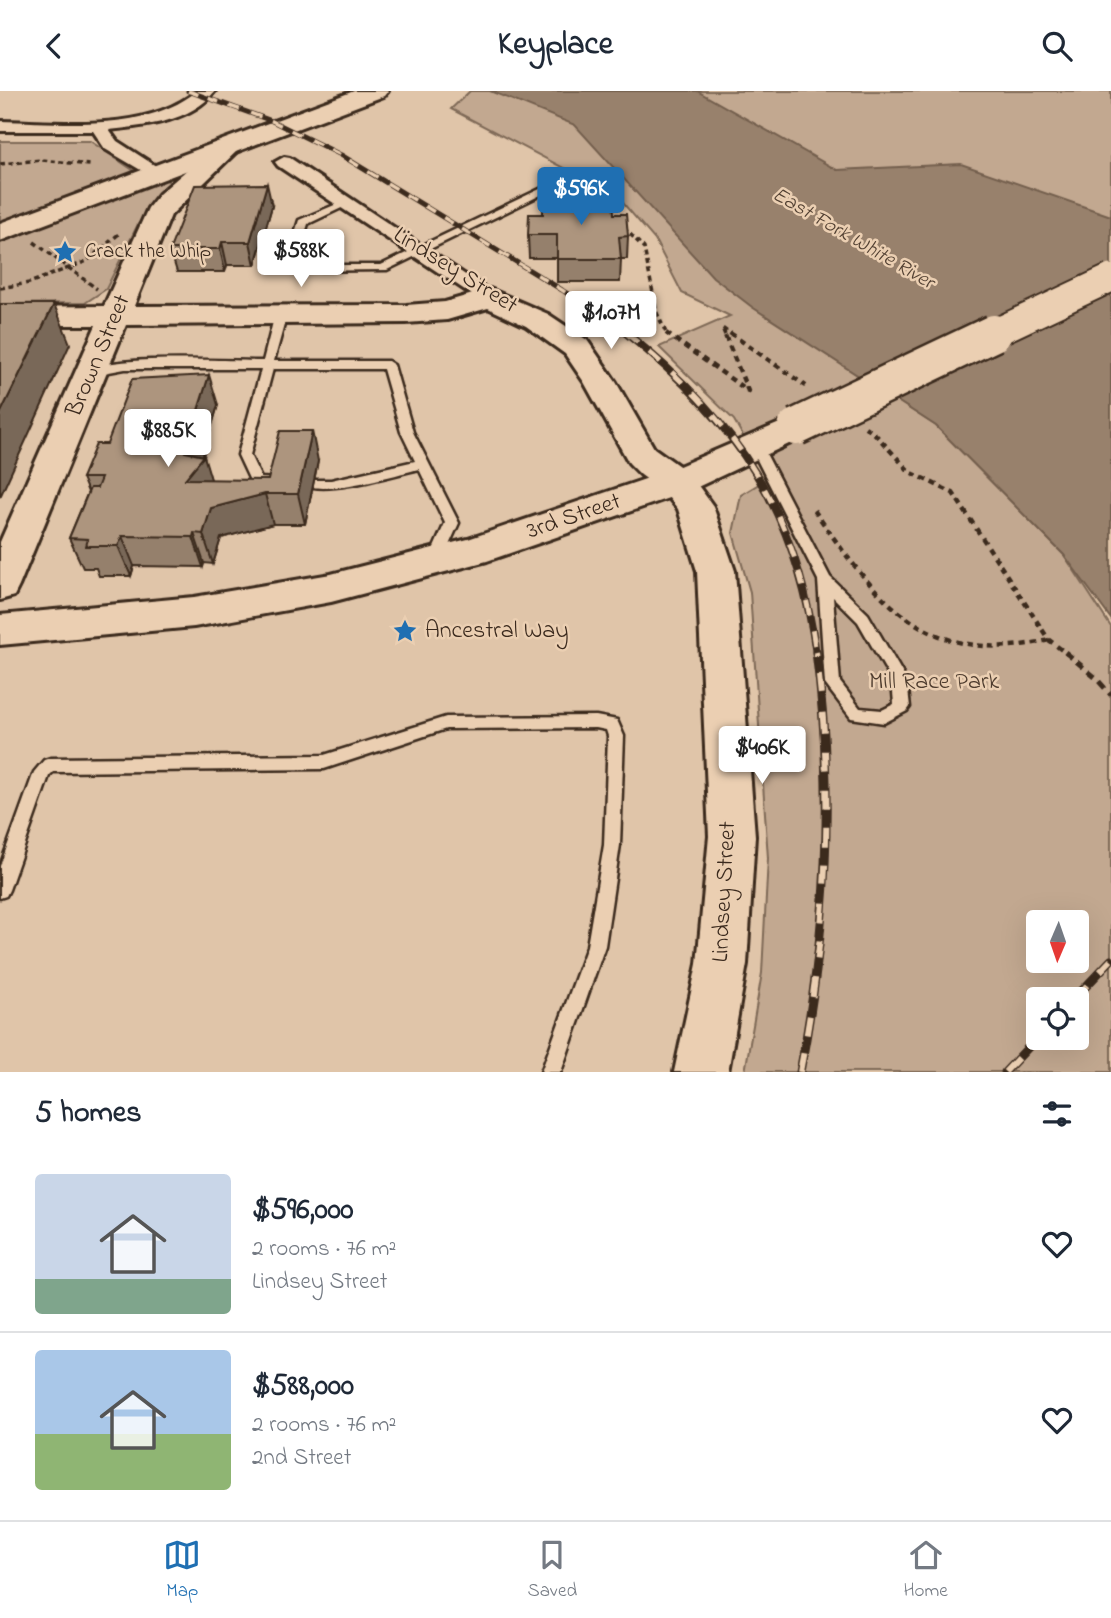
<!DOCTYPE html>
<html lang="en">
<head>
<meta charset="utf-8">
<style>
	:root { --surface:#fff; --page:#f6f6f7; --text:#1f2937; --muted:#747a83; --line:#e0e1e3; --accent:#1f6fb2 }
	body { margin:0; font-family:"Indie Flower",sans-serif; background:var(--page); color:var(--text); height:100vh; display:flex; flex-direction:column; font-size:26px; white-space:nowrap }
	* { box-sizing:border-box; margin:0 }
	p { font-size:23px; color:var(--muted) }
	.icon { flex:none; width:38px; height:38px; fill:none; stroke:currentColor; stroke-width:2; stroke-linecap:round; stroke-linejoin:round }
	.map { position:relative; height:981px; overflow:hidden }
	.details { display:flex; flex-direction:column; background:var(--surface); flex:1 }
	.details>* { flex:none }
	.needle { width:46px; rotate:182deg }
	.fabs { position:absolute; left:1026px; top:819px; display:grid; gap:14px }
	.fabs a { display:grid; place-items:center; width:63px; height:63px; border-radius:7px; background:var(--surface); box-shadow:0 7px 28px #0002; font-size:35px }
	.price { position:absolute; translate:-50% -60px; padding:0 16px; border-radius:7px; background:#fff; color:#222; font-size:23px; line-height:46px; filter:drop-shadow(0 2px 4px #0008) }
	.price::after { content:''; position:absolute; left:50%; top:42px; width:21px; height:16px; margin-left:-10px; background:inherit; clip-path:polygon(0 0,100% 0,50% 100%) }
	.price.current { background:var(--accent); color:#fff }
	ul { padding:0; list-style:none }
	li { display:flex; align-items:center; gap:21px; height:175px; padding:0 35px }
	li+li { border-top:2px solid var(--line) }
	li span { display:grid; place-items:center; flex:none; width:196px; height:140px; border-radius:7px; color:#555 }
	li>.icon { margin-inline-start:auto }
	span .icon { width:84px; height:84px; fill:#fffc; stroke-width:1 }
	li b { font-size:30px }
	h2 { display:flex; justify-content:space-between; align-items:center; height:84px; padding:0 35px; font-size:30px }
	header { display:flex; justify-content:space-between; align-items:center; height:91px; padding:0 35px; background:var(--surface); font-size:32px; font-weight:700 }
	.tabs { display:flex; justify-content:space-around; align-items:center; height:98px; border-top:2px solid var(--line); background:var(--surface); font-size:19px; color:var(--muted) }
	.tabs a { display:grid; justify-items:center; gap:4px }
	.tabs .current { color:var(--accent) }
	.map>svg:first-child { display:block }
</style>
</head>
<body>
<header><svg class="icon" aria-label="back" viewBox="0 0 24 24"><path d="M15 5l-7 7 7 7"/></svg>Keyplace<svg class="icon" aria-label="search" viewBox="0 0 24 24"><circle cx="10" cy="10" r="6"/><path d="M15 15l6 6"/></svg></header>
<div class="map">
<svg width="1111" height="981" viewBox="0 0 1111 981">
	<rect width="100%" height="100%" fill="#e0c5a9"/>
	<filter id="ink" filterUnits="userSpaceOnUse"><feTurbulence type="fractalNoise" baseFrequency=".0143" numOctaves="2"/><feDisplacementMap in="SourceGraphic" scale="14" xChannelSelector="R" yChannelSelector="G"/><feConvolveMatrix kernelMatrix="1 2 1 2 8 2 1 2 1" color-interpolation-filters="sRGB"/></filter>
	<g filter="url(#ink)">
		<path fill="#c2a890" stroke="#7e6957" stroke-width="2" fill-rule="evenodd" d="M470 0H1111V167L855 282 936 335 1064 464 1111 536V981H745L762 882 768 767 750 501 733 442 741 404 767 388 734 329 659 256 730 225 682 202 655 149 617 105 451 18ZM1038 831H1076V870H1038ZM1038 908H1076V947H1038Z
			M0 50H90L133 79 167 89 174 96 138 133 106 198 85 212 0 213Z"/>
		<path fill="#98816c" stroke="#735e4d" stroke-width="2" d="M490 0H697L837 79 961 73 1111 125V528L1064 464 936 335 752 216 713 186 575 34Z"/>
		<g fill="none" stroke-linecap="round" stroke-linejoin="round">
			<g stroke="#3b2a1e" stroke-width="5">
				<path id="lane" d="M542 97 547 100 545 102 387 179 289 180 284 177 299 129 344 110 352 112 308 133 295 174H381Z
					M281 220 287 223 274 270H388L394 274 413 341 459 432 440 474H430L428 470 445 432 419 378C398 383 320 406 307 393L313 389H331L415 370 401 341 383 278H273L250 364 261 387 278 388 279 391 273 395 252 394 238 364 261 278H125L93 284 87 280C109 263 229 270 263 270L275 223Z
					M755 349 761 353 830 486 868 523 907 590 910 616 907 620 884 632 851 627 825 593 818 489 749 353ZM833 506 858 531 892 590 894 613 882 619 860 617 840 591Z
					M596 625 617 629 624 645 620 754 605 855 561 981H541L587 855 604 754 608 645 606 639 596 637 446 638 324 678 53 681 49 685 9 799 6 805 0 807V775L34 681 44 669 50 667 324 664 446 626Z"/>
			</g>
			<g stroke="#3b2a1e" stroke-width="6">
				<path id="street" d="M197 0H215C191 31 145 35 109 39L117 50 162 79 165 83 162 87 156 88 105 58 93 40H0V30C63 31 145 42 197 0Z
					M284 66 290 67 500 207 497 211H483L278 75 275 71Z"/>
			</g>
			<g stroke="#3b2a1e" stroke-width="6">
				<path id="secondary" d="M228 48 237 51 241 56 171 124 134 215 406 214 445 211 490 198 548 223 587 249 616 291 654 357 689 382 713 415 735 480 755 745 747 873 728 981H674L697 873 709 745 697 480 678 418 663 400 641 384 629 372 584 291 565 263 526 235 488 217 447 229 406 232 126 234 19 495 14 505 0 509V451L96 234H0V216L104 215 148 117 159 103 219 51Z"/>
			</g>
			<g stroke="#3b2a1e" stroke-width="6">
				<path id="highway" d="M354 0H388L384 5 0 150V132Z
					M796 325 808 328 813 336 808 344 689 400 487 470 331 511 194 536 0 554V524L194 506 331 483 468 448 663 382Z"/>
			</g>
			<path stroke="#3b2a1e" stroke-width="3.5" stroke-dasharray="5 3.5" stroke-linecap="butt" d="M0 73 42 69 90 74
				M624 137 644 157 657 222 667 244
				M34 151 97 198
				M0 197 29 192 87 170 120 142
				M725 244 722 237 732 244"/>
			<path stroke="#3b2a1e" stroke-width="4.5" stroke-dasharray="6 5" stroke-linecap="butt" d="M666 242 748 300 724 242
				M730 242 806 295
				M865 336 875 343 910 381 953 402 1049 549 1067 563
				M814 419C877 510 927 577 1049 549"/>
			<path stroke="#3b2a1e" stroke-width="5" stroke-dasharray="9 6" stroke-linecap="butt" d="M1065 561 1095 586 1111 604"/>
			<use href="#lane" fill="#ebcfb2" fill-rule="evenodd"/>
			<use href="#street" fill="#ebcfb2" fill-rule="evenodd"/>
			<use href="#secondary" fill="#ebcfb2" fill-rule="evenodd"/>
			<use href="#highway" fill="#ebcfb2" fill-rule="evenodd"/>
			<g stroke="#3b2a1e" stroke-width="5">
				<path id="rail-far2" d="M188 0 272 30 341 64 562 199 629 244"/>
			</g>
			<g stroke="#3b2a1e" stroke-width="8">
				<path id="rail-far1" d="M626 242C738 331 797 421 816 563"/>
			</g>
			<g stroke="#3b2a1e" stroke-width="9">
				<path id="rail" d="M1074 908 1111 869
					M800 981C827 841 835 703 816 561
					M1005 981 1038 946"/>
			</g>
			<use href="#rail-far2" stroke="#ebcfb2" stroke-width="3.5" stroke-dasharray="11" stroke-linecap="butt"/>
			<use href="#rail-far1" stroke="#ebcfb2" stroke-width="5" stroke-dasharray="15" stroke-linecap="butt"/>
			<use href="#rail" stroke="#ebcfb2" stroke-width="6" stroke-dasharray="19" stroke-linecap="butt"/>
			<g stroke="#3b2a1e" stroke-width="31" stroke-linecap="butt">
				<path id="highway-bridge-far1" d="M990 244 1111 187"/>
			</g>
			<g stroke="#3b2a1e" stroke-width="41" stroke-linecap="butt">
				<path id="highway-bridge" d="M796 336 994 242"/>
			</g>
			<use href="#highway-bridge-far1" stroke="#ebcfb2" stroke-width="27"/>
			<use href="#highway-bridge" stroke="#ebcfb2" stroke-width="36"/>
		</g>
		<path fill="#95806c" stroke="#3b2a1e" stroke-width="2" d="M272 115 255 174H227L225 181H177L170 158Z
			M614 123 628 145 627 168H621L620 191H557V167H529L528 144Z
			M218 314 203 365 211 389H268L318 370 305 433H273L221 447 213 473 204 472 203 476 134 475 131 485H99L96 477H83L69 447 88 401 82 387 107 353Z"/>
		<path fill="#796858" stroke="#3b2a1e" stroke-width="2" d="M267 93 272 115 255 174 250 151Z
			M222 151 227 174 225 181 220 158Z
			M54 213 70 253 0 406V323Z
			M209 284 218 314 202 367 204 365 213 395 185 388V361Z
			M312 340 318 370 305 433 298 403Z
			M265 403 273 433 221 447 213 473 203 443 211 417Z
			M194 442 204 472 203 476 193 446Z
			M122 445 134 475 131 485 118 455Z"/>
		<path fill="#ad957e" stroke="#3b2a1e" stroke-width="2" d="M267 93 250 151H222L220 158H170L195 94Z
			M543 107H613L614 123H626L628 145 619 146 621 168H557V144H528L529 123H543Z
			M0 213H54L0 323Z
			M209 284 185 361 204 365 185 388 268 389 280 340H312L298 403H265L211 417 203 443 194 442 193 446 122 445 118 455H86L88 448 69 447 90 397H97L101 387H82L96 353H107L132 288Z"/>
	</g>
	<defs>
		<g id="sight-bare" transform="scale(1.89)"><path d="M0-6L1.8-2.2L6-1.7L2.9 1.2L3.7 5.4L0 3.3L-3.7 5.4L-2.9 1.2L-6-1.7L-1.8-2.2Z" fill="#1f6fb2" stroke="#ebcfb2" stroke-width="2.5" paint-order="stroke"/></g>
	</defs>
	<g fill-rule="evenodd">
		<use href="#sight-bare" x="65" y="161"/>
		<use href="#sight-bare" x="405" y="540"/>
	</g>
	<g text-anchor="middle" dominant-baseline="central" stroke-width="5" stroke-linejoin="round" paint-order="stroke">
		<g font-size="21" font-style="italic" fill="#524032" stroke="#ebcfb2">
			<text transform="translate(853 148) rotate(30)">East Fork White River</text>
		</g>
		<g font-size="21" fill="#3b2a1e" stroke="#ebcfb2" text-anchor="start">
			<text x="85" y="161">Crack the Whip</text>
		</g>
		<g font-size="24" fill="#3b2a1e" stroke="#ebcfb2">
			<text transform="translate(455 180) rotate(32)">Lindsey Street</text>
			<text transform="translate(99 265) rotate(-67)">Brown Street</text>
			<text transform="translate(574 426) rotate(-19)">3rd Street</text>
			<text transform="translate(725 801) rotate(-87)">Lindsey Street</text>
		</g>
		<g font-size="24" fill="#3b2a1e" stroke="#ebcfb2" text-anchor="start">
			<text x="425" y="540">Ancestral Way</text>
		</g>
		<g font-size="24" fill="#4f3d2f" stroke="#ebcfb2">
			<text x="934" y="591">Mill Race Park</text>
		</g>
	</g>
</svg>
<div class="fabs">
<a><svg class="needle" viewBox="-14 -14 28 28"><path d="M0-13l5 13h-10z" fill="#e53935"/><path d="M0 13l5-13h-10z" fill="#747a83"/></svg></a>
<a><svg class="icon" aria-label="locate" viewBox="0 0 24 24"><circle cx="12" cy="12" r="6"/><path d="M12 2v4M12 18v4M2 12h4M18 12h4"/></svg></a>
</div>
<b class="price current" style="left:581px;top:136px">$596K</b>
<b class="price" style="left:301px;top:198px">$588K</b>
<b class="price" style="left:611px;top:260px">$1.07M</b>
<b class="price" style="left:168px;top:378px">$885K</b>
<b class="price" style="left:762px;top:695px">$406K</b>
</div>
<section class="details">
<h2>5 homes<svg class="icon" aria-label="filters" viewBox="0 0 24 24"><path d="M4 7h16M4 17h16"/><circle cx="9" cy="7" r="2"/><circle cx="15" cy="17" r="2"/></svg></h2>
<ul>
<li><span style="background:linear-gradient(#c9d6e8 75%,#7fa58c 0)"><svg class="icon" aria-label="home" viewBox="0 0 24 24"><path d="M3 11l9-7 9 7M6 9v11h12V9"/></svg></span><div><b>$596,000</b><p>2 rooms · 76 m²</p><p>Lindsey Street</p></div><svg class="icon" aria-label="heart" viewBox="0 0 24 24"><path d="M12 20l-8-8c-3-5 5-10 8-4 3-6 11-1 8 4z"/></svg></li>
<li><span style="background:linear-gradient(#a9c7e8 60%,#8fb573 0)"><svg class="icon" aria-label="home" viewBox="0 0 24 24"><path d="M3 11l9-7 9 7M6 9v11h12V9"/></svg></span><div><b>$588,000</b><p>2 rooms · 76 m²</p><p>2nd Street</p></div><svg class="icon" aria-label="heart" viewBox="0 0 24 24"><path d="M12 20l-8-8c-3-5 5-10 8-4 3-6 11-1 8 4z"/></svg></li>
</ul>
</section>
<nav class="tabs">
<a class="current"><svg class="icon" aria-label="map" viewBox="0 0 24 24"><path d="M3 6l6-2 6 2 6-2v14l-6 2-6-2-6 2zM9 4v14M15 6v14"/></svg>Map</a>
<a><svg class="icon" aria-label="saved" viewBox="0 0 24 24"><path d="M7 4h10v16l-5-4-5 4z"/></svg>Saved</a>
<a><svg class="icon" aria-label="home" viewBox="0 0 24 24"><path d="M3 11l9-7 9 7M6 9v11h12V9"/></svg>Home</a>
</nav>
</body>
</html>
